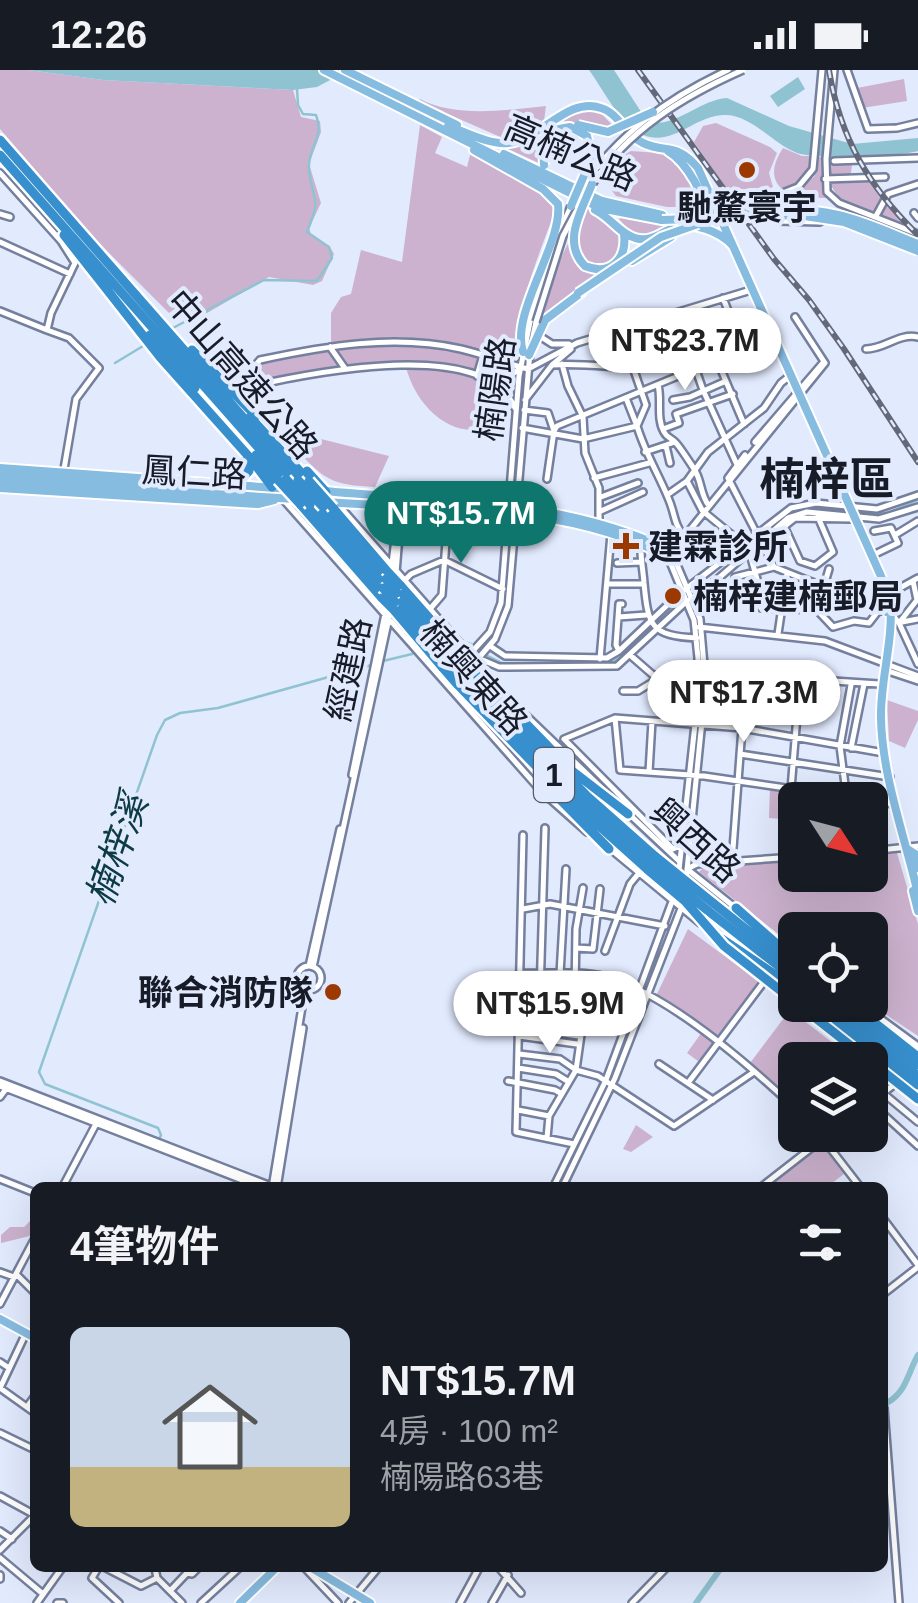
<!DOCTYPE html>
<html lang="zh-TW">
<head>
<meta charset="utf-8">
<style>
	:root { --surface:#171b24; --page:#242831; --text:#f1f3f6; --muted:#9ea1a6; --accent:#0f766e }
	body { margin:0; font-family:Arial,"Noto Sans TC",sans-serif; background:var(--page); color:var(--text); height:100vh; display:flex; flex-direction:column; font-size:38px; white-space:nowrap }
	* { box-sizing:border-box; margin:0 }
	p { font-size:32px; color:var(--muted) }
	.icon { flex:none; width:55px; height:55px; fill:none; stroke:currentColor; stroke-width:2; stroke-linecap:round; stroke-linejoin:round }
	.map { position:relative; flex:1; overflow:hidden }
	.sheet { position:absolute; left:30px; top:1112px; width:858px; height:390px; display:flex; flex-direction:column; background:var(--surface); border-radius:15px; box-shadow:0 10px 40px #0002 }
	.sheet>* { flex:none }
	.needle { width:65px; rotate:126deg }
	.tools { position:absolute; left:778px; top:712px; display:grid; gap:20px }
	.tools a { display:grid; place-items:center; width:110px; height:110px; border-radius:15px; background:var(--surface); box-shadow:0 10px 40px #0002; font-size:50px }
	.price { position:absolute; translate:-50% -85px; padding:0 22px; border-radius:35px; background:#fff; color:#222; font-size:32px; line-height:65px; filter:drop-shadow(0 2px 5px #0008) }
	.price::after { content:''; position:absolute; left:50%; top:60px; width:30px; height:22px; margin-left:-15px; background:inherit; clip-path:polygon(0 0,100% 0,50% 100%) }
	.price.selected { background:var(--accent); color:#fff }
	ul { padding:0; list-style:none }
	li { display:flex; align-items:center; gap:30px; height:250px; padding:0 40px }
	li span { display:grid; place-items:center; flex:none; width:280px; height:200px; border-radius:15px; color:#555 }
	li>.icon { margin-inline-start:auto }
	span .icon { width:120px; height:120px; fill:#fffc; stroke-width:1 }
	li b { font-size:42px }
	h2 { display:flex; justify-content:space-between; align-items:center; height:120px; padding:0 40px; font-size:42px }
	.status { display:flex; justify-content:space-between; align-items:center; height:70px; padding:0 50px; background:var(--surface); direction:ltr }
	.status svg { height:28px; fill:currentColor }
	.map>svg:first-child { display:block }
</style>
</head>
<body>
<div class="status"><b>12:26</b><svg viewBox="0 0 49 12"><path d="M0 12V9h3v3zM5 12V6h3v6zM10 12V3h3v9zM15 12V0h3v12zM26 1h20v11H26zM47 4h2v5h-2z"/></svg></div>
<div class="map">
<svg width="918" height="1533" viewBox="0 0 918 1533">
	<rect width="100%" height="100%" fill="#e2eafe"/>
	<path fill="#ccb2ce" d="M0 0H28L103 10 293 20 301 47 320 51 321 62 309 94 321 133 309 158 311 164 330 177 334 184 322 211 313 215 269 207 202 246 180 235 169 243 90 164 0 59Z
		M904 9 907 31 862 38 855 22 857 18Z
		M420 29C455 48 507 40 546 36L544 51 525 64 505 69 418 31Z
		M597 39 616 59C594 59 578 50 556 51L573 42Z
		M716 53 770 77 777 83 769 103 773 117 735 131 694 72 703 56Z
		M420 55 442 67 435 83 467 97 471 81 547 126 554 134V143C541 181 513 243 519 283L512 288 441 271 395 267 331 273V243L341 227 351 224 361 180 402 192Z
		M553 58 540 78 541 94 508 79 527 74Z
		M783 78 802 86H812C812 106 802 116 782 119 769 107 774 92 783 78Z
		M631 81 659 83 675 89 674 94 685 102 704 137H667L616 126C601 108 612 91 631 81Z
		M841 86 853 87 850 111 867 109 908 157 839 128 830 114 832 90Z
		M819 87H824L826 128 783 127 814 107Z
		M585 139 593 141 621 163C627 202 563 224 540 251L555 200Z
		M622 146 682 153 644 167 630 161 619 149Z
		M410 274 479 286 474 302 412 292 345 295 334 279Z
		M330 280 340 295 270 309 261 308 256 301 263 292Z
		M484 288 507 295 510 303 498 308 479 304Z
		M406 297C440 299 483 301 507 326L505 351C498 354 489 358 482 359 444 366 414 330 406 297Z
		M301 364 389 386 375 417C332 415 324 410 295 378Z
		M887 630 918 641V650L905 678 889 671Z
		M770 716 790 719 793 750 769 748Z
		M897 783 918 854V966L870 934V860H795V877L699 802 703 798 795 790V805H870V784Z
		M688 859 761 913 717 970 656 926Z
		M790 940 855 990H795V1030L750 993Z
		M702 962 718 974 702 994 687 983Z
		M636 1055 653 1067 631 1082 623 1079Z
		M822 1075 844 1104 827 1117 765 1118Z
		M35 1146 34 1165 1 1173V1165L10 1157H24Z"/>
	<path fill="#90c3d1" d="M28 0H349L317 17 293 20 103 10Z
		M589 0H614L647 51C674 60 698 30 727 28L789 56 852 74 918 68V81C895 87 817 90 797 83 773 74 750 43 723 45 694 46 673 77 643 65 620 55 603 19 589 0Z
		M798 7 805 19 778 37 770 26Z"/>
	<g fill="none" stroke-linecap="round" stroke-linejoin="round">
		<path stroke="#90c3d1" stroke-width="2.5" d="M171 259 264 210 317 211 332 188 329 177 307 162C323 123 312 135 309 99 307 78 325 69 316 45L303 44 298 35 297 19
			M115 293 148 273
			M863 444 888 443 918 430
			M462 571 471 574
			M488 586 502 593 570 594
			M383 591 412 584
			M608 594 621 587 681 532
			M158 1072 161 1065 158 1058 45 1014 39 1002 157 665 165 650 180 643 218 638 375 594"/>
		<path stroke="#90c3d1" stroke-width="6" d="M882 1335C906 1326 907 1304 918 1285
			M696 1533 721 1498"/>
		<g stroke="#75809e" stroke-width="10">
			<path id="minor" d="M834 0 826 89 827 122 839 133 918 164
				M847 0 868 59 897 58 918 53
				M834 91 918 88
				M0 103 61 171 75 193 51 243 47 260 69 268 99 298 76 329 63 405
				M825 109 885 107
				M914 143 918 148
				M0 144 10 147
				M876 146 888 124 918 114
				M820 152 777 151 768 140 775 126 798 117 813 99 822 0
				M556 170 571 136
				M0 172 70 204
				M723 228 744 281
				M0 241 47 260
				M676 243 703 320 738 397
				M795 247 825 293
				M732 251 710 260 717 290 744 354
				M620 260 646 335 637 356C645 383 659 405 669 430 675 444 674 455 684 466
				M538 265 552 274H569
				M532 271 536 252
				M330 277 344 297
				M866 279C885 279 898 263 918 267
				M562 294 568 316 583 347 585 383 599 418V454
				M552 295C581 293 607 297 635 298
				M528 299 577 273 751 220
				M477 306 483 285
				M495 312 505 310 519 299
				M658 315C662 330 656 348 664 362 667 368 672 368 676 373 679 376 691 394 694 399 702 410 700 425 709 436
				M525 330 552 295 571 279
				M673 330 690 327 726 311
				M515 338C486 269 323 301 266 313L255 309 253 298 260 290C325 276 394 264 461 279 483 284 505 293 528 299
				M524 340 548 343 554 361 547 409
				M522 358 583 369 637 356 626 328
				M663 359 679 353 676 344 733 324
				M554 361 557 356 717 290 776 269
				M755 372 822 294
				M666 376 670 393
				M645 382 675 372
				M594 408 649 393
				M728 408 774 497 892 544 899 553 918 594
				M728 408 745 385
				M687 411 702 440
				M328 423 510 630 610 726
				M667 425 687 411 708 382 764 338 781 313 791 305
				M281 427 542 722 587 762
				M601 427 638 413
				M601 441 643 422
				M704 442 743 474
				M784 456 800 491 815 496 833 482 818 447
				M895 465 918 451
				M641 472C640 486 643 499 644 513 648 555 650 566 697 568
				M763 473 795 448 851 449
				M749 481 761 523 758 533 761 538 817 540 833 557 854 551 869 553 879 540
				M672 483 700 549 704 595 702 651 686 810
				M873 485 898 473 891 458 874 461
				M617 493 641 492
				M392 494 399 435
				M396 503 402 428
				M735 507 774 497
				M404 511 411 504 444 490 503 519
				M607 514H644
				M889 524 918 508
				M430 539 442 525 449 432
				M800 539 802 523
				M817 539 829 499
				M619 547 646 545
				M902 552 918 549
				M899 553 917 530 913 511
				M699 557 825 571 918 606
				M778 564 787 503
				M490 576 505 586 607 588 619 581 678 525 791 438 816 433 877 439 918 425
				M619 581 616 575 619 534H622
				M470 584 490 562 501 533 519 306 530 252 548 190
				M630 585 653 605H664
				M478 588 499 597 617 596 687 531 706 519 788 448 807 442 879 449 918 437
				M600 589 611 464
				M476 591 495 569 508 536 530 282
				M885 600 918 611
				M623 621H638L674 599 704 595 758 606 879 614
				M667 631 668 604
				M615 648 620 700 704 706 869 730
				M851 678 864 614
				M740 684 890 707
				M649 702 652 651
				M352 705 387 534
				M847 730 840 676 851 615
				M870 730 893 734
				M629 744 679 791
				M795 751 791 719 800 609
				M545 758 539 957H554
				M523 765 516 1062 574 1074
				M682 775 673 779 564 669 615 648 742 658 884 683
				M608 777 700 853
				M870 781 918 776
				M732 792 742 658 758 606
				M687 799 737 839
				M687 799 697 794 795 787
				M583 818 576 859 575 922 631 945
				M523 839 550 834 665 856
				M576 878 593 879 600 819
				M605 881 630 814 639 803
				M309 896 340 759
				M297 908a12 12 0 1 1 24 0a12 12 0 1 1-24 0Z
				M313 897 391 539
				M522 903C549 904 579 900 606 907 668 924 748 994 795 1038
				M772 908 795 925
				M592 929 600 906
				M807 935 918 1023
				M862 935 918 976
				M558 939 566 799
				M520 948 539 949
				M557 953V950L582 955
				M557 963 579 966
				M519 966 577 974
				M519 984 560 989 576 1000 598 1006 674 1056 754 1002
				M659 994 713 1030
				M518 998 556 1004 569 1012
				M0 1011 276 1118
				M508 1011 555 1020 562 1024
				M688 1013 763 913
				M0 1016 263 1118
				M883 1023 918 1052
				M0 1027 6 1019
				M870 1033 895 1014
				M871 1033 918 1076
				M518 1040 549 1046
				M820 1065 861 1118
				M547 1068 549 1046 576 1000 583 951
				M0 1109 35 1123
				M62 1118 96 1054
				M272 1118 305 919
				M277 1118 303 958
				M553 1118 606 1010 677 818 697 636 698 588 694 550 668 487 825 293
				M562 1118 615 1008 682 836
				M760 1118 828 1065
				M882 1147 918 1195
				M0 1202 14 1207
				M16 1204 35 1223
				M882 1225 918 1197
				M0 1234 35 1168
				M0 1292 9 1298
				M0 1318 26 1263
				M0 1318 35 1343
				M27 1337 35 1326
				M884 1338 899 1533
				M0 1363 35 1380
				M0 1426 35 1445
				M0 1461 12 1469
				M0 1480 35 1445
				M0 1488 43 1524
				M98 1498 92 1508 119 1533
				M106 1498 141 1516 157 1508
				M155 1498 157 1508 182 1533
				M305 1498 338 1533
				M499 1498 521 1523
				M0 1505V1509
				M170 1521 187 1503 192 1504 198 1498
				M37 1533 62 1498
				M57 1533H63
				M201 1533 239 1498
				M349 1533 378 1498
				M460 1533 479 1498
				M492 1533 508 1505
				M632 1533 666 1498"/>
		</g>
		<g stroke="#fff" stroke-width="12">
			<path id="major" d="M324 0 600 138 662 150
				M345 0 457 55
				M448 56C466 62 489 75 508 73 541 70 567 26 601 38 619 43 625 65 643 73 667 84 676 72 698 98L889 524C896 564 880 607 881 648 882 706 905 767 918 824
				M474 80 543 119 558 134C563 173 510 243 523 282
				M668 81C685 91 709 128 704 148
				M504 84 602 131 662 145
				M595 140C610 147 620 164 635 168 650 173 660 163 673 158 692 151 720 161 733 176
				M632 191 671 167
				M585 196C610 206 627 190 624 164
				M529 285 545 250 582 222
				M0 398 290 419
				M0 404 198 416
				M0 411 295 429
				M0 418 258 434 274 430
				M324 421C441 432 560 428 669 480
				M324 432C438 440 565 432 668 487
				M880 512 887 542
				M907 779 915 784 918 798
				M913 821 918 841
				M0 1249 35 1268
				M312 1498 370 1533
				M240 1533 276 1498"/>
		</g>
		<g stroke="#fff" stroke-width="14">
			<path id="highway" d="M0 70 298 410
				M0 85 286 409
				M64 165 160 287 251 389 272 417
				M150 265 195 318
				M192 280 256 346
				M250 347 309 411
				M256 385 278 410
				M307 401 326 422
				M238 413 249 401 247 389
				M300 434 382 528
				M310 435 383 518
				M323 437 386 509
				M333 438 386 500
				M400 515 460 583
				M397 523 454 587
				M395 532 449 593
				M394 540 443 598
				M474 600 571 700 628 744
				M469 604 586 725 656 787
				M464 610 580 731 651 794
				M457 614 561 722 648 800
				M540 709 609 779
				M713 833 795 898
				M736 838 795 890
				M707 840 795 909
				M722 869 795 918
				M799 935 869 990
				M817 935 918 1015
				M828 935 918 1006
				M842 935 918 995
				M852 935 918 987
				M870 991 918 1029"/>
		</g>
		<use href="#minor" stroke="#fff" stroke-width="5"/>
		<use href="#major" stroke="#87bce1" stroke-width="8"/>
		<use href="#highway" stroke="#378fcd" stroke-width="9"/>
		<g stroke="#636978" stroke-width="6">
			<path id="rail" d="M638 0 774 189 809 230 844 279 918 392
				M829 0C840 68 869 117 918 165"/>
		</g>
		<use href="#rail" stroke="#e2eafe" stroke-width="2.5" stroke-dasharray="8" stroke-linecap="butt"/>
		<g stroke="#75809e" stroke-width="10" stroke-linecap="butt">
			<path id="minor-bridge" d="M591 116C628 60 682 27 743 0
				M581 119C618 64 668 28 728 0
				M536 252 563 166 580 134"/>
		</g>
		<g stroke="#fff" stroke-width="12" stroke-linecap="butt">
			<path id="major-bridge" d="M578 55 608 62 653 42
				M544 95 543 74 554 60 570 57 587 66 592 87 571 136
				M698 144C744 142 792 134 838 145 865 151 892 164 918 174
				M662 150 798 145 844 152 918 181
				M585 196C561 172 582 140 592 114
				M578 223 661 167 698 154"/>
		</g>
		<g stroke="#fff" stroke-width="14" stroke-linecap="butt">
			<path id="highway-bridge" d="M286 409 310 435
				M278 410 300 434
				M298 410 323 437
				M309 411 333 438
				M386 500 400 515
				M386 509 397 523
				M383 518 395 532
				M382 528 394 540
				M460 583 474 600
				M454 587 469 604
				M449 593 464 610
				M443 598 457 614
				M656 787 713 833
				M651 794 707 840
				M648 800 685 831 724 876 795 932"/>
		</g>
		<use href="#minor-bridge" stroke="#fff" stroke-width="5"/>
		<use href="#major-bridge" stroke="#87bce1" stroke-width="8"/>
		<use href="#highway-bridge" stroke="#378fcd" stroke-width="9"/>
	</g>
	<g fill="#9c3900" stroke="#e2eafe" stroke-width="4">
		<circle cx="747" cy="100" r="10"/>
		<path d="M621 461h10v10h10v10h-10v10h-10v-10h-10v-10h10z"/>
		<circle cx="673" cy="526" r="10"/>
		<circle cx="333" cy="922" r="10"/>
	</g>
	<g text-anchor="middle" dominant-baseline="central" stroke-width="8" stroke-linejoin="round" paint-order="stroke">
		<rect fill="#e2eafe" stroke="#555a68" stroke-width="2.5" x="534" y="678" width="40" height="54" rx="8"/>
		<g font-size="32" font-weight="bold" fill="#181c28">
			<text x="554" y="705">1</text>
		</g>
		<g font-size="35" fill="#181c28" stroke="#e2eafe">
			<text transform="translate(571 82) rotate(23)">高楠公路</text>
			<text transform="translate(242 304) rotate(49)">中山高速公路</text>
			<text transform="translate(495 319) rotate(-82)">楠陽路</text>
			<text transform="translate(194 402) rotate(3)">鳳仁路</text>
			<text transform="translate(348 599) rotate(-78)">經建路</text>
			<text transform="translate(474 607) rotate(48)">楠興東路</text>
			<text transform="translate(696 770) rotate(42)">興西路</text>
		</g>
		<g font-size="35" font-weight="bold" fill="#181c28" stroke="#e2eafe" text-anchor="start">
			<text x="747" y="137" text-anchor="middle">馳騖寰宇</text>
			<text x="648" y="476">建霖診所</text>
			<text x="693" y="526">楠梓建楠郵局</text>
			<text x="313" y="922" text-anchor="end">聯合消防隊</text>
		</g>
		<g font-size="38" font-style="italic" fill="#0c3b46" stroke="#e2eafe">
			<text transform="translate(117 780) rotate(-71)">楠梓溪</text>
		</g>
		<g font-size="45" font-weight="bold" fill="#181c28" stroke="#e2eafe">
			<text x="827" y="409">楠梓區</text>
		</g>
	</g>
</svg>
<div class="tools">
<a><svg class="needle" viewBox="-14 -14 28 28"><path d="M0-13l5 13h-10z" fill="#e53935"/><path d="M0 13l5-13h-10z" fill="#9ea1a6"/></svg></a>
<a><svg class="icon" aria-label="locate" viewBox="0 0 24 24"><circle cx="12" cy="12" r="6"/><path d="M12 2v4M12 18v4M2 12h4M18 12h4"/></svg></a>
<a><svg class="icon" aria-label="layers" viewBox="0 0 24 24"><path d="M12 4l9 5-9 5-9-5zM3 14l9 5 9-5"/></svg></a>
</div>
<b class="price" style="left:685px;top:323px">NT$23.7M</b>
<b class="price selected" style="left:461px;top:496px">NT$15.7M</b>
<b class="price" style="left:744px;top:675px">NT$17.3M</b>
<b class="price" style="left:550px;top:986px">NT$15.9M</b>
<section class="sheet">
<h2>4筆物件<svg class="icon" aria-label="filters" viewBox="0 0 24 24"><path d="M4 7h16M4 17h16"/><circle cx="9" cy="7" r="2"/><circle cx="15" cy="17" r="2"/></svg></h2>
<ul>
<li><span style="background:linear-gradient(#c9d6e8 70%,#c2b280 0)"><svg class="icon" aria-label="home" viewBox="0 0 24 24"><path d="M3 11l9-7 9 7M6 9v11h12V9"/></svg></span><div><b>NT$15.7M</b><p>4房 · 100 m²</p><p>楠陽路63巷</p></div></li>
</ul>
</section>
</div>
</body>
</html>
